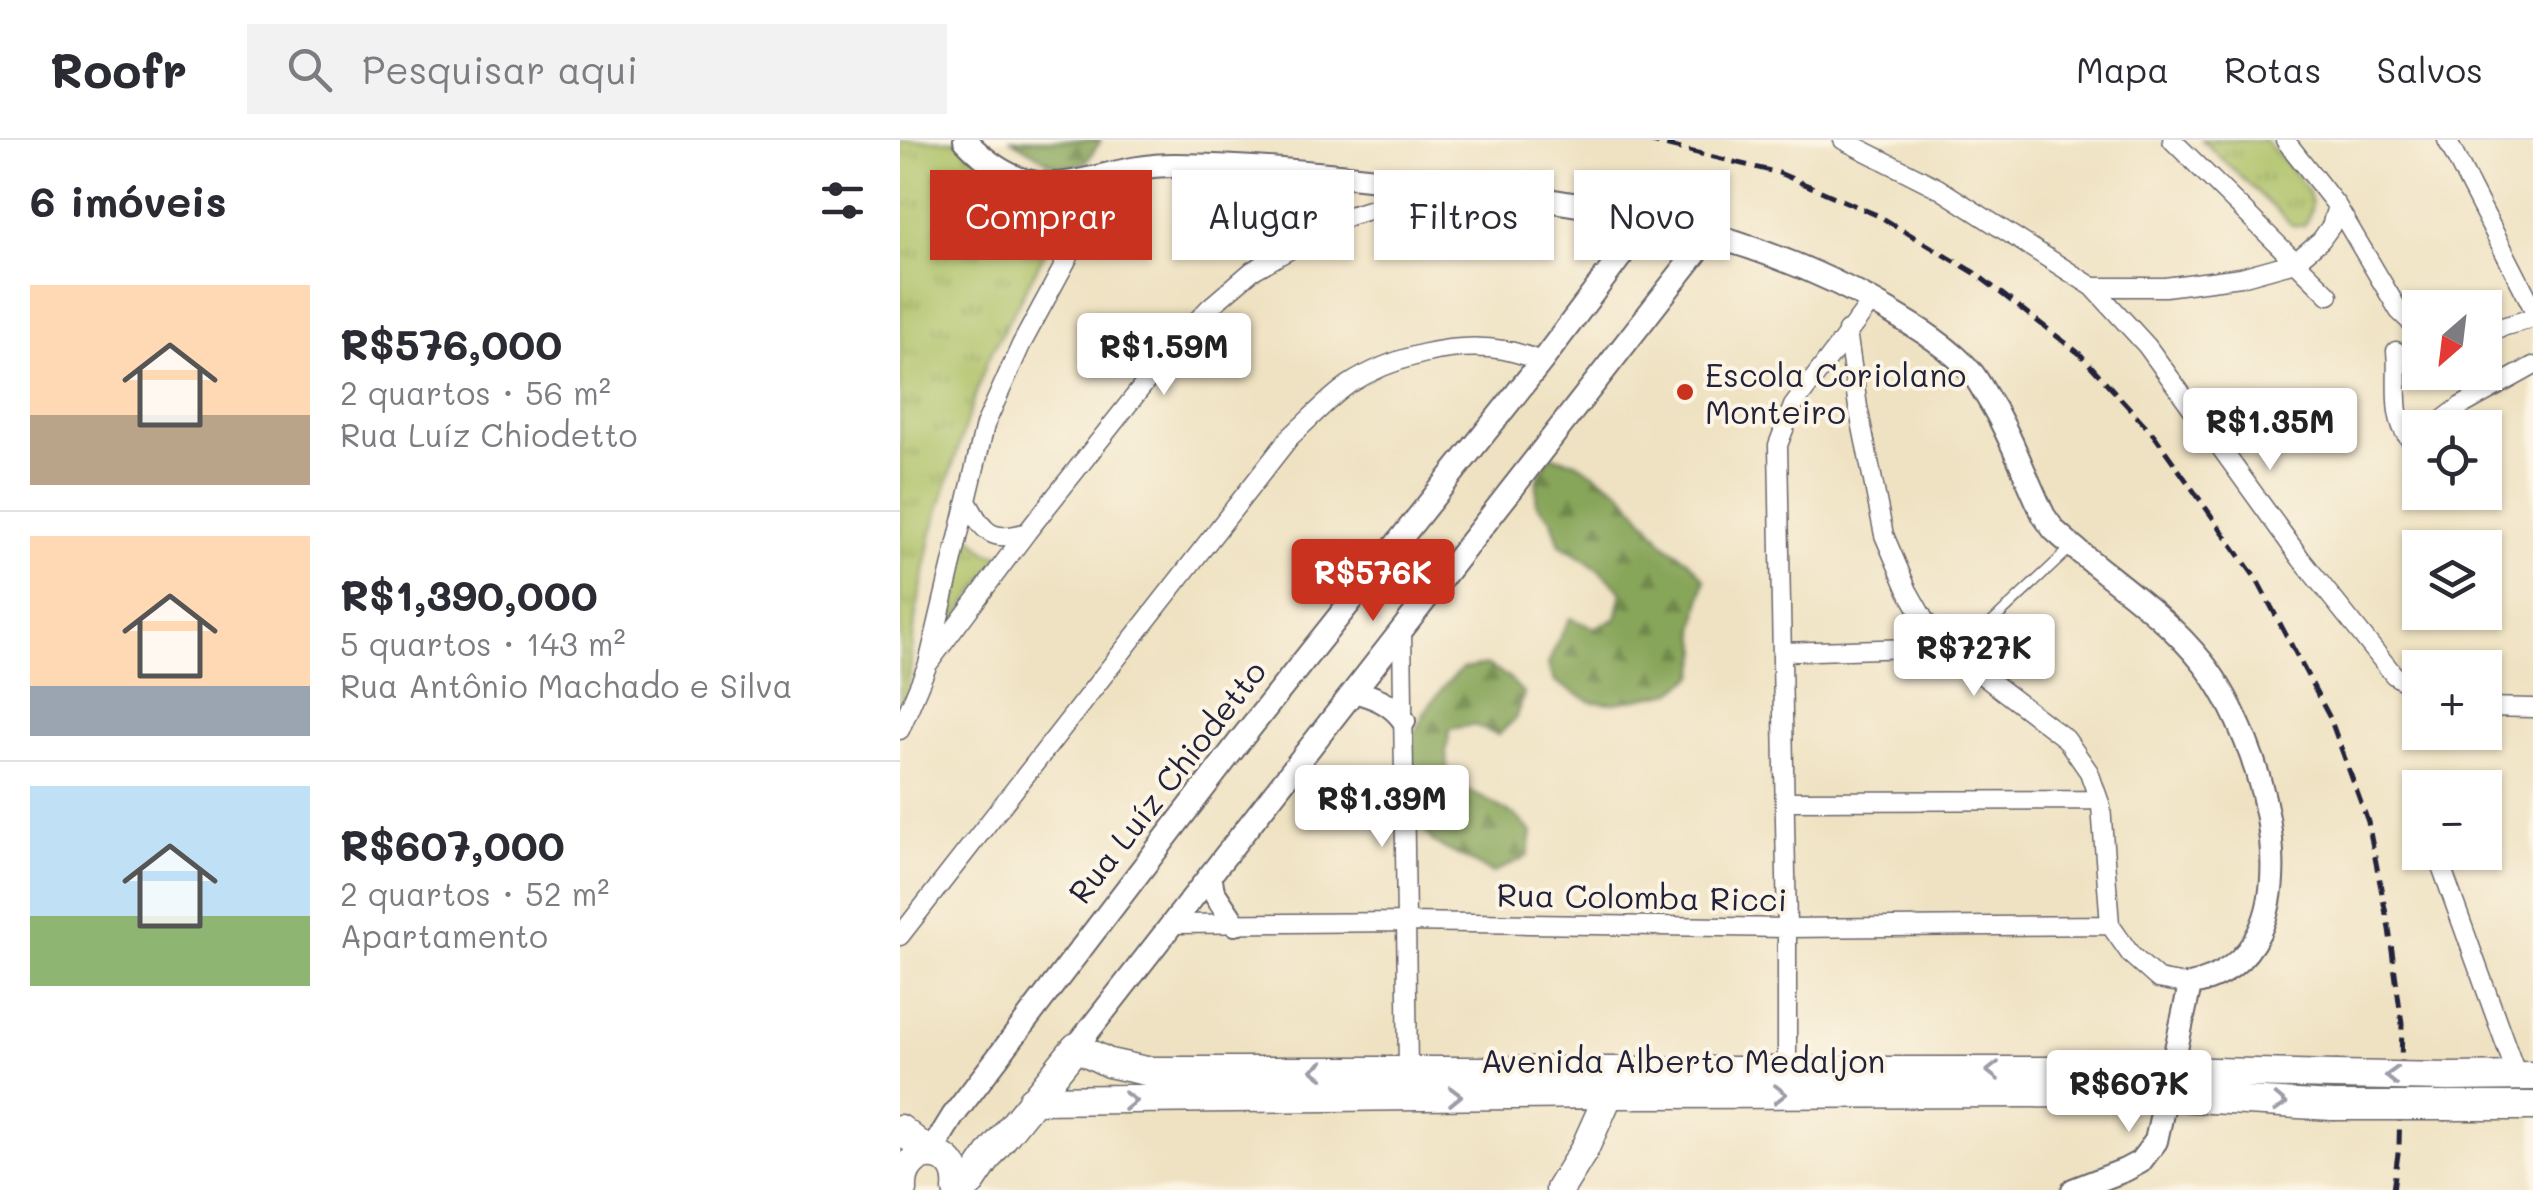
<!DOCTYPE html>
<html lang="pt">
<head>
<meta charset="utf-8">
<style>
	:root { --surface:#fff; --page:#f2f2f3; --text:#2b2b33; --muted:#7c7c81; --line:#e1e1e2; --accent:#c8321e }
	body { margin:0; font-family:Mali,sans-serif; background:var(--page); color:var(--text); height:100vh; display:flex; flex-direction:column; font-size:38px; white-space:nowrap }
	* { box-sizing:border-box; margin:0 }
	p { font-size:32px; color:var(--muted) }
	.icon { flex:none; width:55px; height:55px; fill:none; stroke:currentColor; stroke-width:2; stroke-linecap:round; stroke-linejoin:round }
	.map { position:relative; flex:1; overflow:hidden }
	.drawer { display:flex; flex-direction:column; background:var(--surface); width:900px }
	.drawer>* { flex:none }
	.guide { position:absolute; left:30px; top:30px; width:950px; height:90px; display:flex; gap:20px }
	.needle { width:65px; rotate:208deg }
	.tools { position:absolute; left:1502px; top:150px; display:grid; gap:20px }
	.tools a { display:grid; place-items:center; width:100px; height:100px; border-radius:0px; background:var(--surface); box-shadow:0 2px 8px #0004; font-size:50px }
	.price { position:absolute; translate:-50% -85px; padding:0 22px; border-radius:10px; background:#fff; color:#222; font-size:32px; line-height:65px; filter:drop-shadow(0 2px 5px #0008) }
	.price::after { content:''; position:absolute; left:50%; top:60px; width:30px; height:22px; margin-left:-15px; background:inherit; clip-path:polygon(0 0,100% 0,50% 100%) }
	.price.active { background:var(--accent); color:#fff }
	ul { padding:0; list-style:none }
	li { display:flex; align-items:center; gap:30px; height:250px; padding:0 30px }
	li+li { border-top:2px solid var(--line) }
	li span { display:grid; place-items:center; flex:none; width:280px; height:200px; border-radius:0px; color:#555 }
	li>.icon { margin-inline-start:auto }
	span .icon { width:120px; height:120px; fill:#fffc; stroke-width:1 }
	li b { font-size:42px }
	h2 { display:flex; justify-content:space-between; align-items:center; height:120px; padding:0 30px; font-size:42px }
	.chip { padding:0 35px; border-radius:0px; background:var(--surface); box-shadow:0 2px 8px #0004; font-size:35px; line-height:90px }
	.chip.active { background:var(--accent); color:#fff }
	header { display:flex; align-items:center; gap:60px; box-sizing:border-box; height:140px; padding:0 50px; background:var(--surface); border-bottom:2px solid var(--line) }
	header strong { font-size:48px }
	nav { display:flex; gap:55px; margin-inline-start:auto; font-size:35px }
	.search { width:700px; height:90px; background:var(--page); display:flex; align-items:center; gap:25px; box-sizing:border-box; padding:0 35px; border-radius:0px; color:var(--muted); font-size:38px }
	main { display:flex; flex:1; min-height:0 }
	.map>svg:first-child { display:block }
</style>
</head>
<body>
<header>
<strong>Roofr</strong>
<div class="search"><svg class="icon" aria-label="search" viewBox="0 0 24 24"><circle cx="10" cy="10" r="6"/><path d="M15 15l6 6"/></svg>Pesquisar aqui</div>
<nav><a>Mapa</a><a>Rotas</a><a>Salvos</a></nav>
</header>
<main>
<section class="drawer">
<h2>6 imóveis<svg class="icon" aria-label="filters" viewBox="0 0 24 24"><path d="M4 7h16M4 17h16"/><circle cx="9" cy="7" r="2"/><circle cx="15" cy="17" r="2"/></svg></h2>
<ul>
<li><span style="background:linear-gradient(#ffd9b3 65%,#b9a48a 0)"><svg class="icon" aria-label="home" viewBox="0 0 24 24"><path d="M3 11l9-7 9 7M6 9v11h12V9"/></svg></span><div><b>R$576,000</b><p>2 quartos · 56 m²</p><p>Rua Luíz Chiodetto</p></div></li>
<li><span style="background:linear-gradient(#ffd9b3 75%,#9aa5b1 0)"><svg class="icon" aria-label="home" viewBox="0 0 24 24"><path d="M3 11l9-7 9 7M6 9v11h12V9"/></svg></span><div><b>R$1,390,000</b><p>5 quartos · 143 m²</p><p>Rua Antônio Machado e Silva</p></div></li>
<li><span style="background:linear-gradient(#bfe0f5 65%,#8fb573 0)"><svg class="icon" aria-label="home" viewBox="0 0 24 24"><path d="M3 11l9-7 9 7M6 9v11h12V9"/></svg></span><div><b>R$607,000</b><p>2 quartos · 52 m²</p><p>Apartamento</p></div></li>
</ul>
</section>
<div class="map">
<svg width="1633" height="1050" viewBox="0 0 1633 1050">
	<defs>
		<pattern id="forest-firs" width="22" height="20" patternUnits="userSpaceOnUse" patternTransform="scale(2.5)"><rect width="22" height="20" fill="#88a65a"/><path d="M5 1l3.5 6h-7zM16 11l3.5 6h-7z" fill="#6f874c"/></pattern>
		<pattern id="park-tufts" width="24" height="20" patternUnits="userSpaceOnUse" patternTransform="scale(2.5)"><rect width="24" height="20" fill="#abc064"/><path d="M3 7l-1-3M5 7V3M7 7l1-3M15 17l-1-3M17 17v-4M19 17l1-3" fill="none" stroke="#8b9c54"/></pattern>
	</defs>
	<rect width="100%" height="100%" fill="#fcf5e5"/>
	<filter id="ink" filterUnits="userSpaceOnUse"><feTurbulence type="fractalNoise" baseFrequency=".01" numOctaves="2"/><feDisplacementMap in="SourceGraphic" scale="20" xChannelSelector="R" yChannelSelector="G"/><feConvolveMatrix kernelMatrix="1 2 1 2 8 2 1 2 1" color-interpolation-filters="sRGB"/></filter>
	<filter id="wash" filterUnits="userSpaceOnUse"><feTurbulence type="fractalNoise" baseFrequency=".0048" numOctaves="4" result="noise"/><feDisplacementMap in="SourceGraphic" scale="40" xChannelSelector="R" yChannelSelector="G"/><feGaussianBlur stdDeviation="2.25" result="paint"/><feColorMatrix in="noise" values="0 0 0 0 0 0 0 0 0 0 0 0 0 0 0 0 0 1.4 0 .05"/><feComposite in="paint" operator="in"/></filter>
	<g filter="url(#wash)">
		<rect width="100%" height="100%" fill="#efe2c2"/>
		<path fill="url(#forest-firs)" stroke="#55644a" stroke-width="2.5" d="M112 0H200V2L186 22 161 29Z
			M650 316 676 322 720 350 765 404 790 422 805 439 795 488 799 512 795 535 773 552 716 563 692 562 655 542 648 525 658 501 670 478 694 488 716 479 722 452C704 432 684 419 660 405L652 380 636 363 637 338Z
			M586 525 608 537 624 554 615 579 598 595 573 585 550 589 546 612 548 639 616 676 632 693 628 716 593 733 534 703 506 662 503 614 527 569 545 545 562 529Z"/>
		<path fill="url(#park-tufts)" stroke="#667150" stroke-width="2.5" d="M0 0H55L108 42 151 57 167 72 87 221 70 271 32 392 15 480 7 561 0 573Z
			M1302 0H1365C1377 14 1409 45 1411 61 1413 69 1408 79 1404 86L1392 85Z
			M69 395 88 413 101 415 50 487Z"/>
	</g>
	<g filter="url(#ink)">
		<g fill="none" stroke-linecap="round" stroke-linejoin="round">
			<g stroke="#6a656a" stroke-width="12">
				<path id="lane" d="M1056 516 1171 408"/>
			</g>
			<g stroke="#6a656a" stroke-width="21">
				<path id="street" d="M943 0 1038 48 1193 147H1265L1341 137 1395 122 1421 100 1431 86 1437 66
					M1272 0 1429 155
					M1385 0 1437 66 1499 171 1520 191
					M1547 0 1633 168
					M407 31 420 75 418 93
					M172 44 190 75
					M1193 147 1247 206 1401 419 1494 535 1520 551
					M947 191 958 267 984 395 1008 451 1025 481 1045 507 1166 599 1189 632 1201 666 1210 785 1231 815 1258 839 1290 845
					M1585 192 1633 178
					M1496 211C1499 237 1491 277 1508 297L1520 296
					M1532 288 1561 266 1633 226
					M67 361C84 393 91 403 127 392
					M502 490 508 929
					M882 512 1045 507
					M28 524 127 392 280 199 310 167 352 131 449 76 538 49
					M1585 567 1633 568
					M0 590 28 524 85 285 121 205 214 33
					M885 661 1198 660
					M1536 712 1617 936
					M273 784 506 782 887 788 1210 785
					M0 796 390 297C409 280 428 259 448 245 491 217 554 201 604 210 617 212 629 217 642 221
					M887 931V788L878 305 893 266 972 161"/>
			</g>
			<g stroke="#6a656a" stroke-width="26">
				<path id="secondary" d="M65 0C143 82 188 24 276 25 360 26 442 35 525 44 685 62 849 87 989 171 1018 188 1051 208 1073 234 1079 242 1084 252 1089 260 1112 297 1125 337 1144 376L1154 390C1203 435 1261 470 1303 523 1363 599 1429 814 1290 845L1256 1001 1240 1022 1225 1030 1173 1050
					M454 551C475 557 492 563 504 581
					M310 735 313 751 335 784
					M176 907 811 94
					M35 1015 40 997 53 976 339 602 642 221 748 80"/>
			</g>
			<g stroke="#6a656a" stroke-width="31">
				<path id="primary" d="M1549 937 1633 936
					M132 960 709 954 1203 953 1433 966
					M1546 966H1633
					M0 989 31 1014
					M660 1049 684 1010 709 954
					M3 1050C0 1003 62 1003 57 1050
					M62 1050 72 1041 91 1013 176 907 209 923 246 931H1271L1435 935"/>
			</g>
			<use href="#lane" stroke="#fff" stroke-width="9"/>
			<use href="#street" stroke="#fff" stroke-width="18"/>
			<use href="#secondary" stroke="#fff" stroke-width="22"/>
			<use href="#primary" stroke="#fff" stroke-width="28"/>
			<path stroke="#22223b" stroke-width="5" stroke-dasharray="15 8" stroke-linecap="butt" d="M744 0 879 33 979 76 1075 133 1180 214 1254 295 1357 440 1430 578 1468 682 1489 789 1502 884 1499 1006 1493 1050"/>
			<g stroke="#6a656a" stroke-width="31" stroke-linecap="butt">
				<path id="primary-bridge" d="M1435 935 1549 937
					M1433 966H1546"/>
			</g>
			<use href="#primary-bridge" stroke="#fff" stroke-width="28"/>
		</g>
		<defs><path id="oneway-chevron" d="M-2-3.5L2.5 0L-2 3.5" fill="none" stroke-width="1.6" stroke-linecap="round" stroke-linejoin="round" transform="scale(2.5)"/></defs>
		<g stroke="#9c9ca7">
			<use href="#oneway-chevron" transform="translate(418 930) rotate(180)"/>
			<use href="#oneway-chevron" transform="translate(1093 931) rotate(180)"/>
			<use href="#oneway-chevron" transform="translate(1492 936) rotate(-179)"/>
			<use href="#oneway-chevron" transform="translate(880 954)"/>
			<use href="#oneway-chevron" transform="translate(555 956) rotate(-1)"/>
			<use href="#oneway-chevron" transform="translate(230 961) rotate(-1)"/>
			<use href="#oneway-chevron" transform="translate(1380 963) rotate(3)"/>
		</g>
	</g>
	<circle fill="#c8321e" stroke="#fcf5e5" stroke-width="4" cx="785" cy="252" r="10"/>
	<g text-anchor="middle" dominant-baseline="central" stroke-width="8" stroke-linejoin="round" paint-order="stroke">
		<g font-size="32" fill="#22223b" stroke="#fcf5e5" text-anchor="start">
			<text x="805" y="234">Escola Coriolano<tspan x="805" dy="37">Monteiro</tspan></text>
		</g>
		<g font-size="32" fill="#22223b" stroke="#fcf5e5">
			<text transform="translate(266 641) rotate(-52)">Rua Luíz Chiodetto</text>
			<text transform="translate(742 756) rotate(1)">Rua Colomba Ricci</text>
			<text x="783" y="920">Avenida Alberto Medaljon</text>
		</g>
	</g>
</svg>
<div class="tools">
<a><svg class="needle" viewBox="-14 -14 28 28"><path d="M0-13l5 13h-10z" fill="#e53935"/><path d="M0 13l5-13h-10z" fill="#7c7c81"/></svg></a>
<a><svg class="icon" aria-label="locate" viewBox="0 0 24 24"><circle cx="12" cy="12" r="6"/><path d="M12 2v4M12 18v4M2 12h4M18 12h4"/></svg></a>
<a><svg class="icon" aria-label="layers" viewBox="0 0 24 24"><path d="M12 4l9 5-9 5-9-5zM3 14l9 5 9-5"/></svg></a>
<a>+</a>
<a>−</a>
</div>
<b class="price" style="left:264px;top:258px">R$1.59M</b>
<b class="price" style="left:1370px;top:333px">R$1.35M</b>
<b class="price active" style="left:473px;top:484px">R$576K</b>
<b class="price" style="left:1074px;top:559px">R$727K</b>
<b class="price" style="left:482px;top:710px">R$1.39M</b>
<b class="price" style="left:1229px;top:995px">R$607K</b>
<div class="guide">
<a class="chip active">Comprar</a>
<a class="chip">Alugar</a>
<a class="chip">Filtros</a>
<a class="chip">Novo</a>
</div>
</div>
</main>
</body>
</html>
